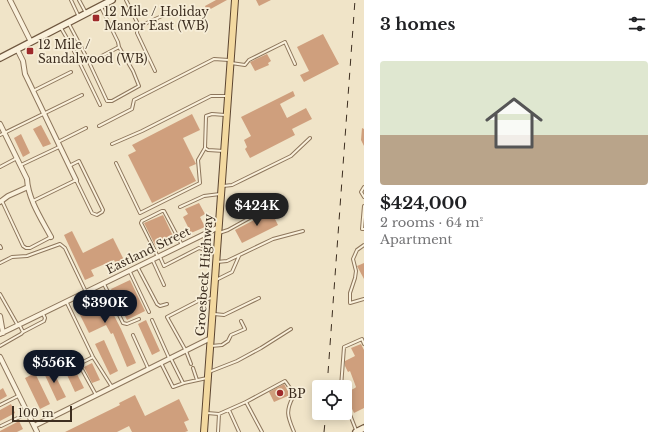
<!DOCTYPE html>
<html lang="en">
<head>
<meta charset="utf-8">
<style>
	:root { --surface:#fff; --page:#f2f2f2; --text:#202124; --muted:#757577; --line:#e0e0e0; --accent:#111827 }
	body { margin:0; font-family:"Libre Baskerville",serif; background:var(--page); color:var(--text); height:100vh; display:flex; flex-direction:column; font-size:15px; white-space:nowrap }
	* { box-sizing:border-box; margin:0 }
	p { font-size:13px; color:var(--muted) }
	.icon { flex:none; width:22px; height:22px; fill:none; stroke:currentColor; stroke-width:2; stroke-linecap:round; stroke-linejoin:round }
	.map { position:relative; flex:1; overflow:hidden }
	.details { display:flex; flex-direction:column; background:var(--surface); width:300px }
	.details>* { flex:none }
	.controls { position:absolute; left:312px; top:380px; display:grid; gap:8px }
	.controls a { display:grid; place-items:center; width:40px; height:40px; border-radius:4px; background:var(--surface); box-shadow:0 2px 10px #0003; font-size:20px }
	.scale { position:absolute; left:12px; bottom:10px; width:60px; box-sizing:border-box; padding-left:4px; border:2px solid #3d2e20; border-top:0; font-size:11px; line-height:14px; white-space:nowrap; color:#3d2e20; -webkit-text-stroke:3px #f7eed8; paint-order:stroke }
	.price { position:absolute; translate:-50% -34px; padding:0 9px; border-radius:14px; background:var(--accent); color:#fff; font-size:13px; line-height:26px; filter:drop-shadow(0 1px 2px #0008) }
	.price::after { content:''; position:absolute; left:50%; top:24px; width:12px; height:9px; margin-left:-6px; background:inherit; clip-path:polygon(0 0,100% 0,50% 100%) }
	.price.active { background:#222; color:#fff }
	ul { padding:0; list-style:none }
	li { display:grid; align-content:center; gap:8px; height:212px; padding:0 16px }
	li+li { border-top:1px solid var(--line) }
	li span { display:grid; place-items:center; height:124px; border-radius:4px; color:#555 }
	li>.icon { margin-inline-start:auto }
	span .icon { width:72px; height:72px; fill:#fffc; stroke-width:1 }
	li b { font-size:17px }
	h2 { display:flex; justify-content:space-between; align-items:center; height:48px; padding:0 16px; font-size:17px }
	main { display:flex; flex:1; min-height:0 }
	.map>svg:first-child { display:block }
</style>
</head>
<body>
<main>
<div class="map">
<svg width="364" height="432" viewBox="0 0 364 432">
	<rect width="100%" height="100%" fill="#f0e4c8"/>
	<path fill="#cf9f7d" d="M216 0H227L207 11 205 6Z
		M256 0H271L259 6Z
		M323 34 339 64 304 82 300 75 309 71 297 47Z
		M267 54 271 61 268 63 269 65 255 71 250 62Z
		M293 91 295 96 280 104 287 118 306 108 312 119 292 129 295 135 250 158 245 149 247 147 244 140 251 136 241 117Z
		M192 114 200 130 183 138 196 164 189 167 196 181 152 203 128 155 136 151 132 145Z
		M41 125 51 144 43 147 33 129Z
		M362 128 364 129V146L361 140Z
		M21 134 30 153 23 157 14 138Z
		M199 203 205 214 200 217 205 227 191 233 183 217 188 214 185 209Z
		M271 211 278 225 242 243 235 230Z
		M163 215 173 236 155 245 144 223Z
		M72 231 83 253 113 238 125 262 117 266 114 260 91 270 94 276 85 280 64 235Z
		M364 263V279L357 266Z
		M130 280 145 311 127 320 111 289Z
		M103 294 121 329 136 363 127 367 113 333 111 334 106 325 89 333 76 307Z
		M146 320 160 351 152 355 138 324Z
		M104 340 118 371 110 375 95 344Z
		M361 344 364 350V408L354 413 345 394V383L349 391 355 388 356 387 350 371 348 372 345 366V361L355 356 351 348Z
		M69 358 84 388 75 392 61 362Z
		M92 363 100 380 92 383 84 367Z
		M51 367 66 397 57 401 43 371Z
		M35 373 50 404 40 409 25 378Z
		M284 384 290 395 274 402 269 392Z
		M3 388 7 396 0 400V390Z
		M135 395 145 416 179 399 189 420 184 422 188 431 185 432H132L129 426 117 432H65L120 405 119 403Z
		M11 404 15 413 0 421V410Z
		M19 421 23 429 17 432H0V431Z"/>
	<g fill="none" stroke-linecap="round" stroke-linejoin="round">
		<g stroke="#8d765c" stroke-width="4">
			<path id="lane" d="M71 0 79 17
				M79 0 86 13
				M126 0 137 22 138 26 137 33 155 71
				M69 24 88 60H94L119 47 118 42 101 7
				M138 27 164 15
				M61 28 72 47 100 105
				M88 60 107 101H112L139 86 133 71 119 47
				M231 63 245 65 249 60 285 42 295 64
				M33 91 71 72
				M99 126 132 109 134 100 214 59 229 60
				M0 135 82 95
				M58 142 86 128
				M112 144 142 131 211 96H227
				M224 151 208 150 205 148 206 116 212 114 225 115
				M116 163 140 213 200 183 198 160 205 148
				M21 165 59 147
				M0 167 17 158
				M223 186 232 185 291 156 310 138
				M364 187 361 192 364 197
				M2 201 23 246 26 248H30L51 237
				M33 201 76 180 92 213 97 215 102 212 103 210 79 161 69 166
				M364 206 362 229H364
				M180 207 204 196 220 194
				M219 233 228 230 255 215 278 205
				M364 245 357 250 353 259 356 271 355 278 350 293V303L364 299
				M0 246 1 248
				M158 257 141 223 142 221 162 211H164L182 245
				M160 257 164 266 199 248 217 253
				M153 261 164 285
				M217 262 227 261 273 239 303 231
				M0 263 12 257 27 256 60 244 65 248 86 292
				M138 268 157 304 160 306 167 304
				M130 272 149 312
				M216 280 232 272 239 256
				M104 284 123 323 127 324 139 319
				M0 294 17 324
				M67 303 93 357 112 387
				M214 314 224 315 259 298
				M152 320 169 358
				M20 326 23 332 44 321 45 318 43 314
				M133 335 148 368
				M0 346 21 334 23 332
				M211 346 222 345 228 341 231 335 245 329 241 321
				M93 357 79 364 96 395
				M171 359 183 383
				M161 363 173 387 184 383 207 378
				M191 364 186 351 167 317 198 301 212 298
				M193 368 197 380
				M209 372 237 361 261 348 291 329
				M341 387 344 347 362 339 364 344
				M246 402 285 381 290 388 293 397C285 412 288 417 294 432
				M345 402 356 430
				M0 405 18 396
				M229 410 239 432
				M207 413 219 414 246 402 262 432
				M1 426 28 413
				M218 432 219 414"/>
		</g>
		<g stroke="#8d765c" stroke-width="6">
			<path id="street" d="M10 0 31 42
				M17 49 23 61 25 74 76 180
				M0 124 27 179C28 199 42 220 51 237
				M0 202 8 196 28 187
				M0 316 3 333
				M0 334 219 227
				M0 357 37 432
				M34 426 211 338"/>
		</g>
		<g stroke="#6f573f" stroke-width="8">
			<path id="secondary" d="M0 58 112 0
				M356 432 364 428"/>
		</g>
		<g stroke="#5b4430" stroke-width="8">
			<path id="primary" d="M204 432 235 0"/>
		</g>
		<use href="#lane" stroke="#faf1dc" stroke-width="2"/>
		<use href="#street" stroke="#faf1dc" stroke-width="4"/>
		<use href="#secondary" stroke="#faf1dc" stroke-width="5.5"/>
		<use href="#primary" stroke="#f3d9a0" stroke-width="6"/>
		<path stroke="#3d2e20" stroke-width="1" stroke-dasharray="7 7" stroke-linecap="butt" d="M327 387 355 0
			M324 432 326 413"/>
	</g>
	<g fill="#9e2a2b" stroke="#f7eed8" stroke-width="1.5">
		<rect x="92" y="14" width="8" height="8" rx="2"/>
		<rect x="26" y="47" width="8" height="8" rx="2"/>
		<circle cx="280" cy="393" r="4"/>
	</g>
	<g text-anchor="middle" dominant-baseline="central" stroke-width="3.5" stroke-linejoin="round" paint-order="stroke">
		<g font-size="12" fill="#3d2e20" stroke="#f7eed8" text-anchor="start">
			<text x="104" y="11">12 Mile / Holiday<tspan x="104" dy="14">Manor East (WB)</tspan></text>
			<text x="38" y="44">12 Mile /<tspan x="38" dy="14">Sandalwood (WB)</tspan></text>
			<text x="288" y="393">BP</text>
		</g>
		<g font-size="12" fill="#3d2e20" stroke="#f7eed8">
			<text transform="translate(148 250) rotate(-26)">Eastland Street</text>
			<text transform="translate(204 275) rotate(-86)">Groesbeck Highway</text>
		</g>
	</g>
</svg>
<div class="controls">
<a><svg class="icon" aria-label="locate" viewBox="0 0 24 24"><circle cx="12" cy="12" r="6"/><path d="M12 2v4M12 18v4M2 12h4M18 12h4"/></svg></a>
</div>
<div class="scale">100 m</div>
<b class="price active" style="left:257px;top:227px">$424K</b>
<b class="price" style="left:105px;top:324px">$390K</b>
<b class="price" style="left:54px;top:384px">$556K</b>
</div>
<section class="details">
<h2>3 homes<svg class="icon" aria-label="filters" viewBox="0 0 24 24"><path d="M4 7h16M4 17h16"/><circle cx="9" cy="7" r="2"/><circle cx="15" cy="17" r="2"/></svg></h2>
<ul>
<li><span style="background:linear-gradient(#dfe7d0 60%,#b9a48a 0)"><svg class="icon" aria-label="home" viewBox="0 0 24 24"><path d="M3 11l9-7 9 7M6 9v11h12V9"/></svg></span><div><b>$424,000</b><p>2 rooms · 64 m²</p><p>Apartment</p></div></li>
</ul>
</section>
</main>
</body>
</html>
